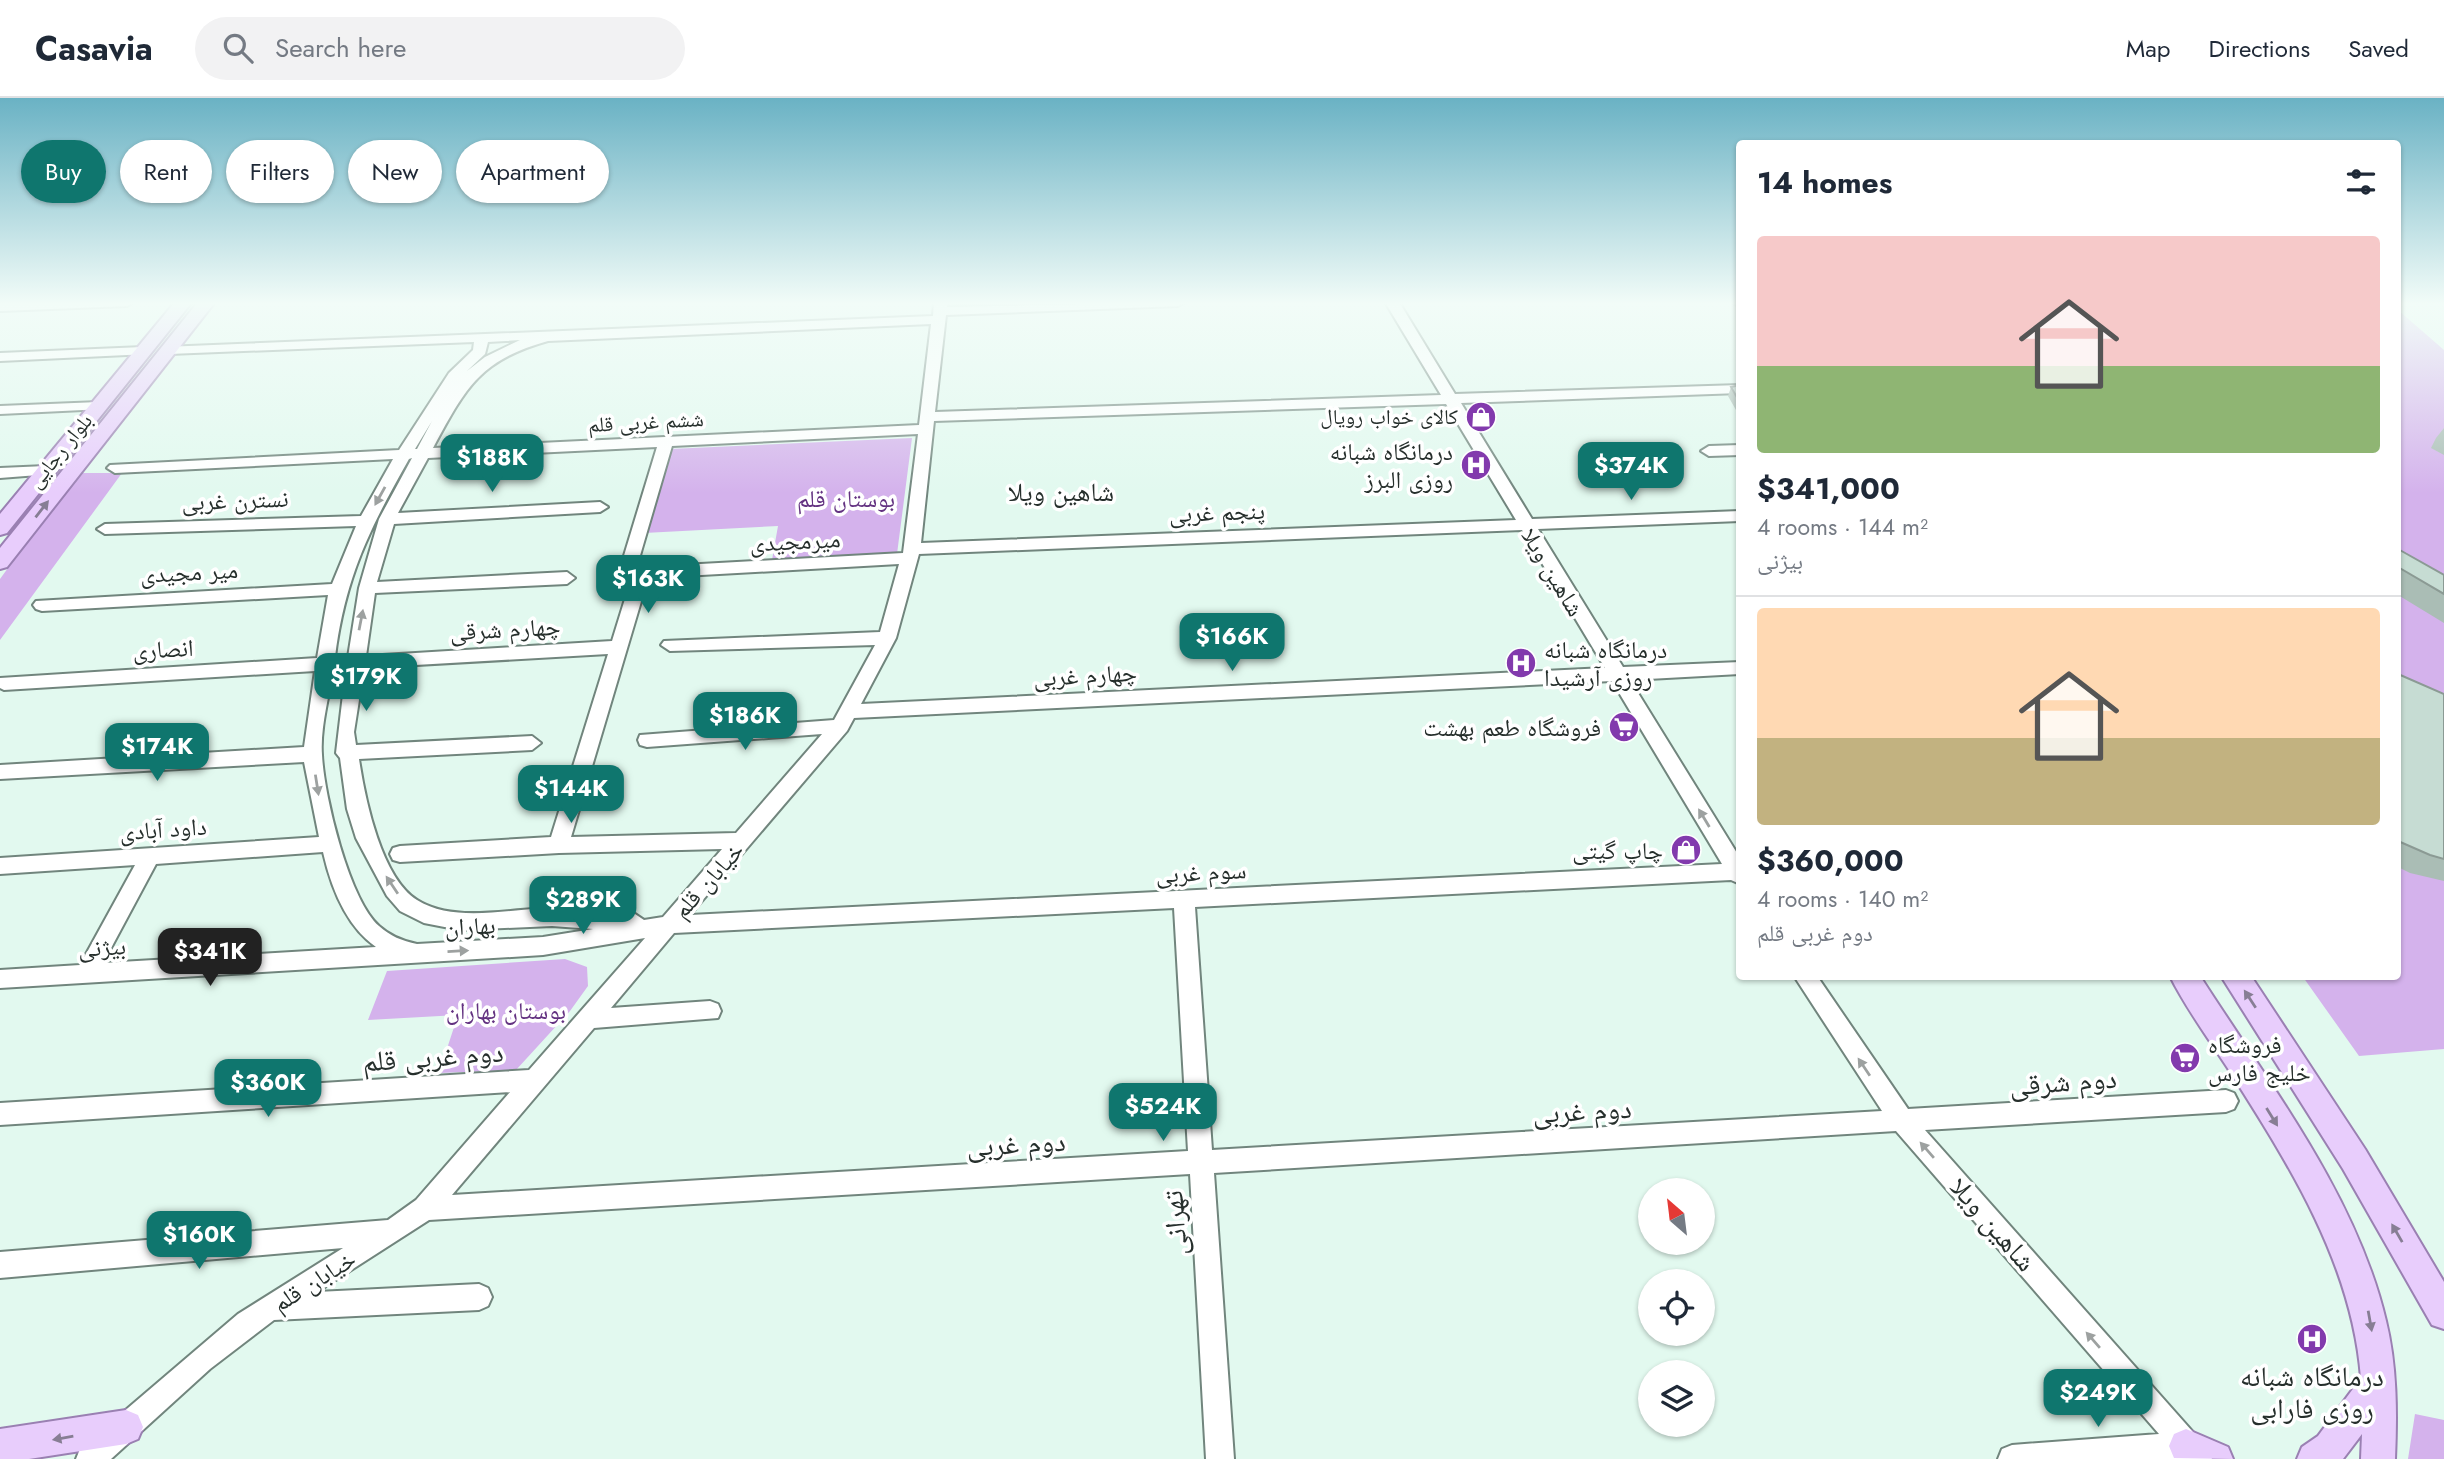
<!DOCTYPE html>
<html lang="en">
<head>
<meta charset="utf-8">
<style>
	:root { --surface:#fff; --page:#f2f2f3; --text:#1f2937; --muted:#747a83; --line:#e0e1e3; --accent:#0f766e }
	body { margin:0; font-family:Jost,"Noto Naskh Arabic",sans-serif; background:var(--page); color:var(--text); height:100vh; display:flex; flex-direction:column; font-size:26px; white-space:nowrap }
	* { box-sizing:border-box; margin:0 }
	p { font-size:23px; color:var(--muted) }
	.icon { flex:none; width:38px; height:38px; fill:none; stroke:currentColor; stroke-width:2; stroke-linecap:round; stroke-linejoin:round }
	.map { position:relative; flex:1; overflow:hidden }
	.side { position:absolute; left:1736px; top:42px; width:665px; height:840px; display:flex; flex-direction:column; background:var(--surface); border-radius:7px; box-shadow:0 2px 5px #0004 }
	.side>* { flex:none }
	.guide { position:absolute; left:21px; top:42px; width:665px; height:63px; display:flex; gap:14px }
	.needle { width:46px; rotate:332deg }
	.buttons { position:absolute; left:1638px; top:1080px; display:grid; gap:14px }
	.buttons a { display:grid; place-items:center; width:77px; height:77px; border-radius:50%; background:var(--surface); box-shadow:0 2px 5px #0004; font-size:35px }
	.price { position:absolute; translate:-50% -60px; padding:0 16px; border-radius:14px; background:var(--accent); color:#fff; font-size:23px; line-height:46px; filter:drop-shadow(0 2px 4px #0008) }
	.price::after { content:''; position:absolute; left:50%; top:42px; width:21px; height:16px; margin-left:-10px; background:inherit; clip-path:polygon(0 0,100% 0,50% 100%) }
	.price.current { background:#222; color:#fff }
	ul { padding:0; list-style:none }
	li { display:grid; align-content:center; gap:14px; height:371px; padding:0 21px }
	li+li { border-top:2px solid var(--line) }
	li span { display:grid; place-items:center; height:217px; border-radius:7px; color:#555 }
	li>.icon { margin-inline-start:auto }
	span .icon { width:126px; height:126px; fill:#fffc; stroke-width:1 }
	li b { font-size:30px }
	h2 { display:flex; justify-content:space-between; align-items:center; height:84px; padding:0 21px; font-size:30px }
	.chip { padding:0 24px; border-radius:32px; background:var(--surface); box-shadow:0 2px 5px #0004; font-size:24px; line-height:63px }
	.chip.current { background:var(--accent); color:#fff }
	header { display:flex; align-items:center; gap:42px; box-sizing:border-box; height:98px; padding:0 35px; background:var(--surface); border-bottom:2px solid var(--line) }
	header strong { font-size:33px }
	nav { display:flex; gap:38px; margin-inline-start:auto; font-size:24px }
	.search { width:490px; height:63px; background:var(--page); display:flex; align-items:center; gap:18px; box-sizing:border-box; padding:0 24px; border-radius:38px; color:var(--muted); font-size:26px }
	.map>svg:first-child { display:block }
</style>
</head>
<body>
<header>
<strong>Casavia</strong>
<div class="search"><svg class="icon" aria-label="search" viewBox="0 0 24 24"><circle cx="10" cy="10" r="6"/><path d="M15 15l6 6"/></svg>Search here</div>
<nav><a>Map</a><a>Directions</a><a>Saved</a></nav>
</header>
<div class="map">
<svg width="2444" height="1361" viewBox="0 0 2444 1361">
	<rect width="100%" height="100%" fill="#e2f9ef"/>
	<path fill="#d4b2ec" d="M2398 212 2444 252V951L2359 958 2303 879 2398 878Z
		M912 340 897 456 772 462 778 428 644 435 670 351Z
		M77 375H122L0 542V481Z
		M565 861 587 869 588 888 570 913 516 972 439 975 458 917 368 922 387 873Z
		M2415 1316 2444 1322V1361H2408Z"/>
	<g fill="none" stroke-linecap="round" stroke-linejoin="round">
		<g stroke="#71857d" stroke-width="4">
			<path id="minor" d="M134 204 127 208 0 213V205Z
				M934 204H948L947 209 1185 204 1178 208 946 217 935 314 1441 297 1385 204H1399L1455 296 1740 287V295L1461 305 1532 421 1740 413V423L1538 431 1623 569 1740 564V576L1630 582 1740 760V786L1731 782 1195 809 1212 1052 1882 1013 1794 878H1817L1908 1011 2226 992 2234 995 2238 1003 2234 1011 2226 1014 1925 1032 2208 1351 2212 1361H1998L2002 1351 2012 1347 2159 1336 1896 1033 1214 1075 1234 1361H1206L1190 1076 429 1122 317 1194 479 1186 488 1190 492 1199 488 1208 479 1212 274 1222 210 1271 111 1361H76L80 1351 238 1216 343 1150 0 1180V1154L388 1122 416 1102 510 994 0 1027V1005L529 972 645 840 543 857 0 890V872L80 867 135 767 0 776V760L319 739 304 664 0 681V667L304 649 315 573 4 592 0 590V580L317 560 328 497 42 513 36 511 33 507 36 503 332 486 356 428 105 436 97 431 105 426 361 418 393 361 115 375 107 370 110 367 399 352 449 275 473 252 474 244 169 256 164 255V249L933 218ZM931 226 919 327 433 350C465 291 479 262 548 243ZM520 242 485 259 467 273 485 256 488 244ZM1446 306 1516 422 921 445 934 323ZM432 323 417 351H415ZM918 336 903 455 646 469 639 461 672 348ZM657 349 623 461 633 475 612 543 366 558 375 495 567 486 575 480 567 474 377 484 394 426 600 414 608 409 600 404 398 415 428 360ZM412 360 379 421 359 490 348 559H335C345 479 370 430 409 361ZM1522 432 1605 570 861 606 896 540 919 456ZM899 466 880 534 664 543 661 547 670 553 875 547 834 622 640 637 638 642 640 647 647 649 822 636 736 735 571 739 648 480ZM608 556 551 739 400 748 393 750 390 756 393 762 400 764 559 755 722 751 663 819 644 822 635 816C607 814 578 810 549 810 509 811 453 825 417 802 381 779 365 701 359 661L532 652 541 645 532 638 356 647 354 634 364 570ZM346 571 336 655 340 660 347 711 356 740 387 798 400 813 424 825 460 832 552 828 593 831 543 839 417 846C402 843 390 838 379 828 349 801 324 698 322 657 320 630 329 599 333 572ZM1612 583 1722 766 690 817 847 633 854 620ZM323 754C331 789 346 828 376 849L103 865 156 766ZM1174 810 1188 1053 452 1097 594 930 718 920 721 913 718 906 710 903 611 910 674 835Z
				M1732 204H1740V209Z
				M143 249 148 250V256L0 263V255Z
				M99 304 104 305V311L0 316V308Z
				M1740 347V357L1709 358 1701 353 1709 348Z
				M46 368 54 373 51 376 0 380V370Z"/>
		</g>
		<g stroke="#9a80b2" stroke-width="4">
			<path id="major" d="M175 204H192L7 435 0 437V416Z
				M198 204H215L7 469 0 471V450Z
				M2170 878H2200C2269 986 2356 1096 2386 1223 2397 1268 2397 1315 2395 1361H2361L2362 1336 2343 1361H2297L2302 1349 2318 1338 2361 1280C2352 1164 2288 1065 2227 969 2208 940 2186 910 2170 878Z
				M2221 878H2251L2365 1051 2444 1184V1231L2432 1227 2343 1071Z
				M126 1312 138 1317 143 1329 138 1341 126 1346 29 1361H0V1331Z
				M2186 1331 2228 1349 2233 1361 2174 1360 2169 1348 2174 1336Z"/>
		</g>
		<use href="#minor" fill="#fff" fill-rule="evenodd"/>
		<use href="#major" fill="#e8cdfc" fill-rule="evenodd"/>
	</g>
	<path fill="#aabdb5" d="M1740 287V312H1736L1728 298 1731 289Z
		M2444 330V357L2431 350 2436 340Z
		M2398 451 2444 477V525L2398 497Z
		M2398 576 2444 596V783L2410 775 2398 769Z"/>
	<path fill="#c6dcd3" stroke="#8b9a94" stroke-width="2" d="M1740 287V303H1739L1731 289Z
		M2398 451 2444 477V496L2398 469Z
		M2398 576 2444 596V761L2430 757 2398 743Z"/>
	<defs><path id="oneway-solid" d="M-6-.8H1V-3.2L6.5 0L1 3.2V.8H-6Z" transform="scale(1.75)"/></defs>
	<g fill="#9da1a0">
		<use href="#oneway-solid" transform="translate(380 398) rotate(119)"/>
		<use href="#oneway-solid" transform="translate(361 522) rotate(-79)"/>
		<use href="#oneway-solid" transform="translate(317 687) rotate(81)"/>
		<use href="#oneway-solid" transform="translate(1704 720) rotate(-121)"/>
		<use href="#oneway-solid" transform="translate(392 787) rotate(-124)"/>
		<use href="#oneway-solid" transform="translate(458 853) rotate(-3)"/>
		<use href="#oneway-solid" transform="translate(1864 969) rotate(-124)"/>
		<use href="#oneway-solid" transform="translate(1927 1052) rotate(-131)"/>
		<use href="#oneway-solid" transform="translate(2093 1242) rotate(-131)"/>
	</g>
	<g fill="#877e94">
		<use href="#oneway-solid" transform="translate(42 411) rotate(-52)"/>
		<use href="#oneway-solid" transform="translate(2250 901) rotate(-123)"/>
		<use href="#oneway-solid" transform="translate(2272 1019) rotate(58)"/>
		<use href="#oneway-solid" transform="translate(2397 1135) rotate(-120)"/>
		<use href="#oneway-solid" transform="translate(2370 1223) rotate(80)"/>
		<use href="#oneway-solid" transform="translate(63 1340) rotate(170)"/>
	</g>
	<linearGradient id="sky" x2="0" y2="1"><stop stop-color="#6ab2c4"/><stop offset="0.52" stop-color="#f2fcf8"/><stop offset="1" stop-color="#f2fcf8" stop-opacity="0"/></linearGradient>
	<rect width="2444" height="395" fill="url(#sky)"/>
	<defs>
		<g id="shop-disc" transform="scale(1.575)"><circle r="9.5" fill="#823aad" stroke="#fff"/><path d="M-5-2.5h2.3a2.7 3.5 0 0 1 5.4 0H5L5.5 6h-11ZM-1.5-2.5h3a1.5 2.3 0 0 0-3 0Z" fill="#fff"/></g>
		<g id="hospital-disc" transform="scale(1.575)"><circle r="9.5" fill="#823aad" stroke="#fff"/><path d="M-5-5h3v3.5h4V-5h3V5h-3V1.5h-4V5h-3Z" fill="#fff"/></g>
		<g id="supermarket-disc" transform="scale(1.575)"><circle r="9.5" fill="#823aad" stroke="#fff"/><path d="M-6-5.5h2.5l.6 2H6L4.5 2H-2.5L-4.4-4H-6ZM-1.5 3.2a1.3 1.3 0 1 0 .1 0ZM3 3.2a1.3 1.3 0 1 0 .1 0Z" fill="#fff"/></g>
	</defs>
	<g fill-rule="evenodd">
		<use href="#shop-disc" x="1481" y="319"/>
		<use href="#hospital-disc" x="1476" y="367"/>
		<use href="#hospital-disc" x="1521" y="565"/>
		<use href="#supermarket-disc" x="1624" y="629"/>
		<use href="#shop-disc" x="1686" y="752"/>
		<use href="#supermarket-disc" x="2185" y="960"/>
		<use href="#hospital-disc" x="2312" y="1241"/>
	</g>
	<g text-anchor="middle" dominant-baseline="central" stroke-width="7" stroke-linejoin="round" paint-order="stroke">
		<g font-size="21" fill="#262f2c" stroke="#fff" text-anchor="end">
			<text x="1458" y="319">کالای خواب رویال</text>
		</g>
		<g font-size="21" fill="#262f2c" stroke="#fff">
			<text transform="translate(646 324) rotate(-3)">ششم غربی قلم</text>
			<text transform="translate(60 353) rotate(-51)">بلوار رجایی</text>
		</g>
		<g font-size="24" fill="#262f2c" stroke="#fff" text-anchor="end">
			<text x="1453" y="353">درمانگاه شبانه<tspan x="1453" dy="28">روزی البرز</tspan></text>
			<text x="1544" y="551" text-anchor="start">درمانگاه شبانه<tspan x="1544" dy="28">روزی آرشیدا</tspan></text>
			<text x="1601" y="629">فروشگاه طعم بهشت</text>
			<text x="1663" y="752">چاپ گیتی</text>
			<text x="2208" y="946" text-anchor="start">فروشگاه<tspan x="2208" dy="28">خلیج فارس</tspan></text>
		</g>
		<g font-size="24" fill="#633281" stroke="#fff">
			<text x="846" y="400">بوستان قلم</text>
			<text x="506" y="912">بوستان بهاران</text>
		</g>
		<g font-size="24" fill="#262f2c" stroke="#fff">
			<text transform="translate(235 402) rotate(-2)">نسترن غربی</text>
			<text transform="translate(1217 414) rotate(-2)">پنجم غربی</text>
			<text transform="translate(795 443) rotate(-3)">میرمجیدی</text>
			<text transform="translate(189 474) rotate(-3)">میر مجیدی</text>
			<text transform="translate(1553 474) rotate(59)">شاهین ویلا</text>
			<text transform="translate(505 531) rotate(-3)">چهارم شرقی</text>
			<text transform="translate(163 551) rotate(-3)">انصاری</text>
			<text transform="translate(1085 577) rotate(-3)">چهارم غربی</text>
			<text transform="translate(163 731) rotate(-4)">داود آبادی</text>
			<text transform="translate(1201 774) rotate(-3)">سوم غربی</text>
			<text transform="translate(708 782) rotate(-48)">خیابان قلم</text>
			<text transform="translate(470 828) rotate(-3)">بهاران</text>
			<text transform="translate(102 849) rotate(-3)">بیژنی</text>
			<text transform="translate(314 1183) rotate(-32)">خیابان قلم</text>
		</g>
		<g font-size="26" fill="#262f2c" stroke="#fff">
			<text x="1061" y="394">شاهین ویلا</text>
		</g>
		<g font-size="28" fill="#262f2c" stroke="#fff">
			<text transform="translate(433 959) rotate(-4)">دوم غربی قلم</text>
			<text transform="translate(2063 984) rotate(-4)">دوم شرقی</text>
			<text transform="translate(1582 1013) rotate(-3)">دوم غربی</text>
			<text transform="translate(1016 1046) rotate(-3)">دوم غربی</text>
			<text transform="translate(1175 1125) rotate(-94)">تهرانی</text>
			<text transform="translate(1993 1126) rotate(49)">شاهین ویلا</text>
		</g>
		<g font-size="28" fill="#262f2c" stroke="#fff">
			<text x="2312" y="1278">درمانگاه شبانه<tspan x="2312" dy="32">روزی فارابی</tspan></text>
		</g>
	</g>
</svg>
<div class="buttons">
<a><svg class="needle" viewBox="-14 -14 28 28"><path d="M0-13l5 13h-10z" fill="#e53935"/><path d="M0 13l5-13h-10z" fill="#747a83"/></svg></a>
<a><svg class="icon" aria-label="locate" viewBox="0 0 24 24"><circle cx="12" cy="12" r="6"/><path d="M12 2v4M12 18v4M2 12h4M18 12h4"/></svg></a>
<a><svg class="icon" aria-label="layers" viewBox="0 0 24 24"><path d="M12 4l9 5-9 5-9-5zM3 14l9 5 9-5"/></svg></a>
</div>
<b class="price" style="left:492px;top:396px">$188K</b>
<b class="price" style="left:1631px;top:404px">$374K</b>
<b class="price" style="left:648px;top:517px">$163K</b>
<b class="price" style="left:1232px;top:575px">$166K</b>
<b class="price" style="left:366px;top:615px">$179K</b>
<b class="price" style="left:745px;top:654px">$186K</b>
<b class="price" style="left:157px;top:685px">$174K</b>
<b class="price" style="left:571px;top:727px">$144K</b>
<b class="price" style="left:583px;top:838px">$289K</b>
<b class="price current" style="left:210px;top:890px">$341K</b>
<b class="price" style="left:268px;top:1021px">$360K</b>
<b class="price" style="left:1163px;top:1045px">$524K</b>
<b class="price" style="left:199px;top:1173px">$160K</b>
<b class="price" style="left:2098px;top:1331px">$249K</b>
<div class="guide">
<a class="chip current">Buy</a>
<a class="chip">Rent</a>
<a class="chip">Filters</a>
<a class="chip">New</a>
<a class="chip">Apartment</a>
</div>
<section class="side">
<h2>14 homes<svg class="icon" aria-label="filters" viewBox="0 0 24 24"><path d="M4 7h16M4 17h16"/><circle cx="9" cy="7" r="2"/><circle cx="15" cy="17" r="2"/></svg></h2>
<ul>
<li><span style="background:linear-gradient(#f6c9c9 60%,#8fb573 0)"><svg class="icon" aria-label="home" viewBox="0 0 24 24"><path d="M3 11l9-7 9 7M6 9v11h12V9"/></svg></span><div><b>$341,000</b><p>4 rooms · 144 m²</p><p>بیژنی</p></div></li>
<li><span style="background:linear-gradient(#ffd9b3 60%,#c2b280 0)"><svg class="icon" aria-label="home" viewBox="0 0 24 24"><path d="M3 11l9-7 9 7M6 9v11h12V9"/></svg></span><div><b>$360,000</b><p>4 rooms · 140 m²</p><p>دوم غربی قلم</p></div></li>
</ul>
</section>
</div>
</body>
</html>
